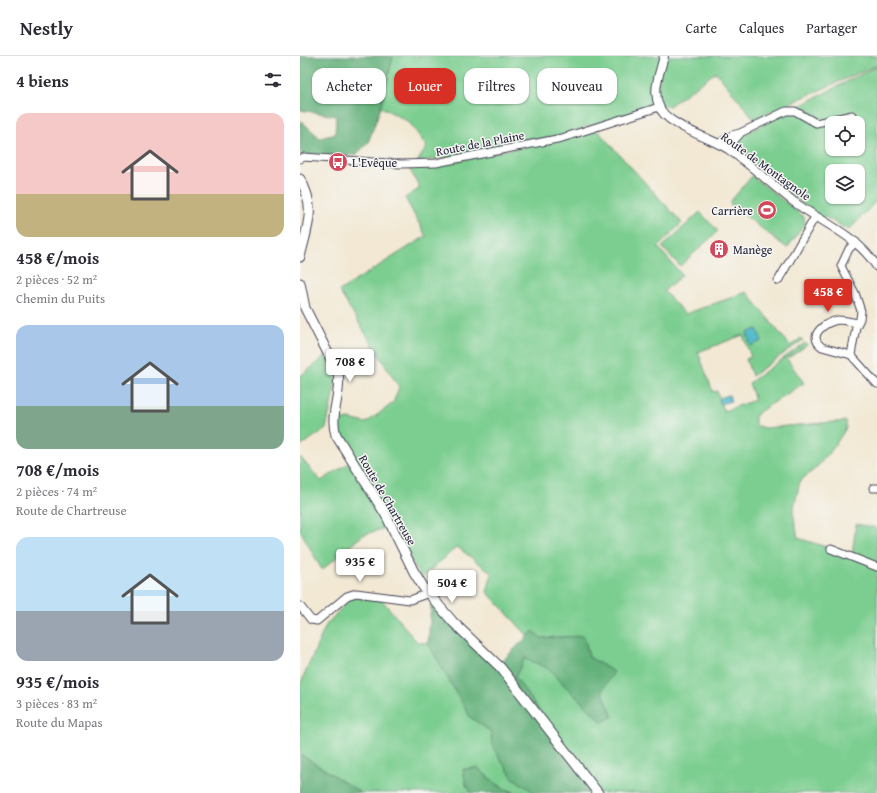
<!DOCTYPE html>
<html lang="fr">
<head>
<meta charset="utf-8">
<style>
	:root { --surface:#fff; --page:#f7f7f7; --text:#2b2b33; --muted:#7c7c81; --line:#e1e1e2; --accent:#d93025 }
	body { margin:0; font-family:"Gentium Book Plus",serif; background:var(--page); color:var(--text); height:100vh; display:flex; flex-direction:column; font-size:15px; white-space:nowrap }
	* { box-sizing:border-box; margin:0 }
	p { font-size:13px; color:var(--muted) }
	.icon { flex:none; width:22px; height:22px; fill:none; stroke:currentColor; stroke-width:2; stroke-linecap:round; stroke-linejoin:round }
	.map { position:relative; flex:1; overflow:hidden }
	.drawer { display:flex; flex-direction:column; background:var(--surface); width:300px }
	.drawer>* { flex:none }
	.banner { position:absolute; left:12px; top:12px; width:380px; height:36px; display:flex; gap:8px }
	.buttons { position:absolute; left:525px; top:60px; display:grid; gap:8px }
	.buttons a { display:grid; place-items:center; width:40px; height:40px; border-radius:8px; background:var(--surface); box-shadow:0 1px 3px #0004; font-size:20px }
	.price { position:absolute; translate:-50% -34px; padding:0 9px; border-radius:4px; background:#fff; color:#222; font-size:13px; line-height:26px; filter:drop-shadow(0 1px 2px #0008) }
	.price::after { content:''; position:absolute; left:50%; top:24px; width:12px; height:9px; margin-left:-6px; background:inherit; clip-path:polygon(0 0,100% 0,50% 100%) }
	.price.on { background:var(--accent); color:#fff }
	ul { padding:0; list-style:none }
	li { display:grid; align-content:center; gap:8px; height:212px; padding:0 16px }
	li span { display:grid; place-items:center; height:124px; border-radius:12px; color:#555 }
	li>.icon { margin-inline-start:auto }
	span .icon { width:72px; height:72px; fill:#fffc; stroke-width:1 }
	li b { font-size:17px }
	h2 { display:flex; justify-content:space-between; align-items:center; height:48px; padding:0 16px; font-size:17px }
	.tag { padding:0 14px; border-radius:12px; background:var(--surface); box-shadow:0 1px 3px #0004; font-size:14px; line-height:36px }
	.tag.on { background:var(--accent); color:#fff }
	header { display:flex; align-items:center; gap:24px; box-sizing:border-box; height:56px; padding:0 20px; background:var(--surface); border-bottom:1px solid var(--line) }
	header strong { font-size:19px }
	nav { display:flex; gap:22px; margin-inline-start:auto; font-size:14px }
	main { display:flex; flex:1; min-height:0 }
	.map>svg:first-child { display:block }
</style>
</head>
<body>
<header>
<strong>Nestly</strong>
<nav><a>Carte</a><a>Calques</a><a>Partager</a></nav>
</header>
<main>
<section class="drawer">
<h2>4 biens<svg class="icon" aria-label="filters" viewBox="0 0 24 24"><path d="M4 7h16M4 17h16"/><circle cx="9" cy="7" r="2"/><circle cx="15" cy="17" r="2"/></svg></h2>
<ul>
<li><span style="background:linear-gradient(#f6c9c9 65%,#c2b280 0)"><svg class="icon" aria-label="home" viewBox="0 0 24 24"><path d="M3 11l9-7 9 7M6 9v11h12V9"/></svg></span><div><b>458 €/mois</b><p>2 pièces · 52 m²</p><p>Chemin du Puits</p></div></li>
<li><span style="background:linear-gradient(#a9c7e8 65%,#7fa58c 0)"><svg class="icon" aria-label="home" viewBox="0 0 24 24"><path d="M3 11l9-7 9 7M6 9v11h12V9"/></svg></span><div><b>708 €/mois</b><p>2 pièces · 74 m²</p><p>Route de Chartreuse</p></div></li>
<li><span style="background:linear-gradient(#bfe0f5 60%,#9aa5b1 0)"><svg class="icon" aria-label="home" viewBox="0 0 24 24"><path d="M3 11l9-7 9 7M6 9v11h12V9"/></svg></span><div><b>935 €/mois</b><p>3 pièces · 83 m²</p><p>Route du Mapas</p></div></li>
</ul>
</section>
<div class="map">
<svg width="577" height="737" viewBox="0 0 577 737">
	<rect width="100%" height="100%" fill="#f6f6f2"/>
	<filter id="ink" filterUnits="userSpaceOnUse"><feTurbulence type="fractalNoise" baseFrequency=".025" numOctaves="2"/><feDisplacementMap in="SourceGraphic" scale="8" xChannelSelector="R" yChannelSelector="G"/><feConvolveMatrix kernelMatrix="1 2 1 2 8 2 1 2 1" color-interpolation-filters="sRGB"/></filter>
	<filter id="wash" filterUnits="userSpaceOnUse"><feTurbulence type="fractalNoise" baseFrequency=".012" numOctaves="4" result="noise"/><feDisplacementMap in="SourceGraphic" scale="16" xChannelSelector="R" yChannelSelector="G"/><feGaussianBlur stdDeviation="0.9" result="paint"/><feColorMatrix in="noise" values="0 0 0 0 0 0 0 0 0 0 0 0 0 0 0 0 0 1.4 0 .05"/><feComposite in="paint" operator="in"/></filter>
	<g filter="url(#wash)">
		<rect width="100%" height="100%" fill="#f2e8d3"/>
		<path fill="#7bce90" stroke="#4e7866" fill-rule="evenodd" d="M93 0H577V9L454 63 416 16 369 50H351L262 79 169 98 117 106 127 91 109 66 81 51Z
			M577 10V144L549 174 525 161 522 163 432 91 443 79ZM532 67H558V93H532ZM532 115H558V141H532Z
			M297 74 382 167 358 191 382 219 364 235 385 258 447 236 490 290 501 282 503 284 452 320 446 303 451 301 443 279 398 296 413 336 417 335 424 355 455 344 449 327 505 287 507 289 487 303 504 327 459 356 455 361V369L464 372 546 365V372L534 391 516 412 500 425 493 456 498 482 552 499 556 468 577 472V737H300L215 621 225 602 247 612 302 665 312 661 302 634 313 616 289 601 284 580 241 582 233 575 228 580 187 536 192 517 157 491 121 522 39 375 38 365 49 363 66 367 93 347 99 331 39 235 126 180 105 142 120 132 109 112 136 110Z
			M452 120 504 161 505 168 487 192 429 147Z
			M400 156 418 175 380 210 362 191Z
			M25 298 36 325 26 373 0 390V320L19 306Z
			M0 401 21 425 49 407 81 461 85 472 63 479 22 514 0 474Z
			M52 541 82 544 117 586 128 587 170 661 191 676 192 690 213 722 235 737C205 737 200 731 178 712L163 713 166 729 172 737H61L0 698V629L26 569Z"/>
		<path fill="#64b17a" stroke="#436a5a" d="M0 0H93L81 51 68 87 56 99H2L0 95V64L20 82 35 78 36 60 0 54Z
			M131 549 198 609 233 575 241 582 284 580 289 601 314 616 302 634 313 661 302 666 247 612 225 602 215 621 300 737H235L213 722 192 690 191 676 170 661 128 587Z
			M0 698 61 737H0Z
			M178 712 197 729 215 737H172L166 729 163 713Z"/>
		<path fill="#49b5c6" stroke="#366c80" d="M457 273 462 285 451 290 447 277Z
			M429 339 431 345 420 348 419 342Z"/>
	</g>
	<g filter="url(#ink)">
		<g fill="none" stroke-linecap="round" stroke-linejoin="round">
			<g stroke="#414052" stroke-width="9">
				<path id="minor" d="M418 88 432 79 440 77 486 55H495L516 67 552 59
					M427 92 440 78
					M0 103 4 101 101 108 136 107 262 82 359 51
					M556 186 549 193 541 210 555 237 561 255 560 263 556 271 551 299 577 328
					M478 225 515 161
					M551 299 522 291C506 279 526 266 538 264 545 264 551 266 558 267
					M573 432H577
					M531 493 577 511
					M0 550 11 564 17 565 47 540 56 537 110 544 129 537"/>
			</g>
			<g stroke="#414052" stroke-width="10">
				<path id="tertiary" d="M364 0C360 17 352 33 359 50 365 69 411 82 428 93 451 109 472 129 494 146 523 167 558 180 577 211"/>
			</g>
			<g stroke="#414052" stroke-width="11">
				<path id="secondary" d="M0 123C17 152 7 171 0 201
					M0 227 5 252 38 317C42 338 29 358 36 379L86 459 114 516 124 532 153 566 201 612 298 737"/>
			</g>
			<use href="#minor" stroke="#fff" stroke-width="7"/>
			<use href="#tertiary" stroke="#fff" stroke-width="8"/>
			<use href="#secondary" stroke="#fff" stroke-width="9"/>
		</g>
	</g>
	<defs>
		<g id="bus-disc" transform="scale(1)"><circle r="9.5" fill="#d1495b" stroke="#f6f6f2"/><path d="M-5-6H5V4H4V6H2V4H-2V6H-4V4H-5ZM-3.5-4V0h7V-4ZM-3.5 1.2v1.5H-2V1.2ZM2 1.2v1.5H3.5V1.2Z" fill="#fff"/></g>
		<g id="stadium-disc" transform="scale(1)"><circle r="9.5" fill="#d1495b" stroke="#f6f6f2"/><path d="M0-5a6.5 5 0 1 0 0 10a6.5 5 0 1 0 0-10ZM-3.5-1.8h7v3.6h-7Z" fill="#fff"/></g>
		<g id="building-disc" transform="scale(1)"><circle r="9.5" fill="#d1495b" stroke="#f6f6f2"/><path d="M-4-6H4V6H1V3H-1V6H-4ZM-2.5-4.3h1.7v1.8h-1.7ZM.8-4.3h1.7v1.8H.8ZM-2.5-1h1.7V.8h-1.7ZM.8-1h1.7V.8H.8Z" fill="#fff"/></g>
	</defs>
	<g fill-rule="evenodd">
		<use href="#bus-disc" x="38" y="106"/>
		<use href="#stadium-disc" x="467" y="154"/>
		<use href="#building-disc" x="419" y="193"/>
	</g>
	<g text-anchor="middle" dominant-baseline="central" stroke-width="3" stroke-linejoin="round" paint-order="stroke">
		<g font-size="12" fill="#22223b" stroke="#f6f6f2">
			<text transform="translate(180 87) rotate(-11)">Route de la Plaine</text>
			<text transform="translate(466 110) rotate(36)">Route de Montagnole</text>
			<text transform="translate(88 444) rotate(60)">Route de Chartreuse</text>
		</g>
		<g font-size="12" fill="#22223b" stroke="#f6f6f2" text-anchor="start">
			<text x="52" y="106">L'Evêque</text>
			<text x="453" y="154" text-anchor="end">Carrière</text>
			<text x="433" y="193">Manège</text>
		</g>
	</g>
</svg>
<div class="buttons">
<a><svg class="icon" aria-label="locate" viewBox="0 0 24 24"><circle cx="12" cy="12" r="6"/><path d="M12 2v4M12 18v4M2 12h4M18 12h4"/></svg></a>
<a><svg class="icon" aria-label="layers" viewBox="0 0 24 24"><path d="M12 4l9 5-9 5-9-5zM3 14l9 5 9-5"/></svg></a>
</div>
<b class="price on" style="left:528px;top:257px">458 €</b>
<b class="price" style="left:50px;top:327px">708 €</b>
<b class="price" style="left:60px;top:527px">935 €</b>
<b class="price" style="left:152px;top:548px">504 €</b>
<div class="banner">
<a class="tag">Acheter</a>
<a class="tag on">Louer</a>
<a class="tag">Filtres</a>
<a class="tag">Nouveau</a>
</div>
</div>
</main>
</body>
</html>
